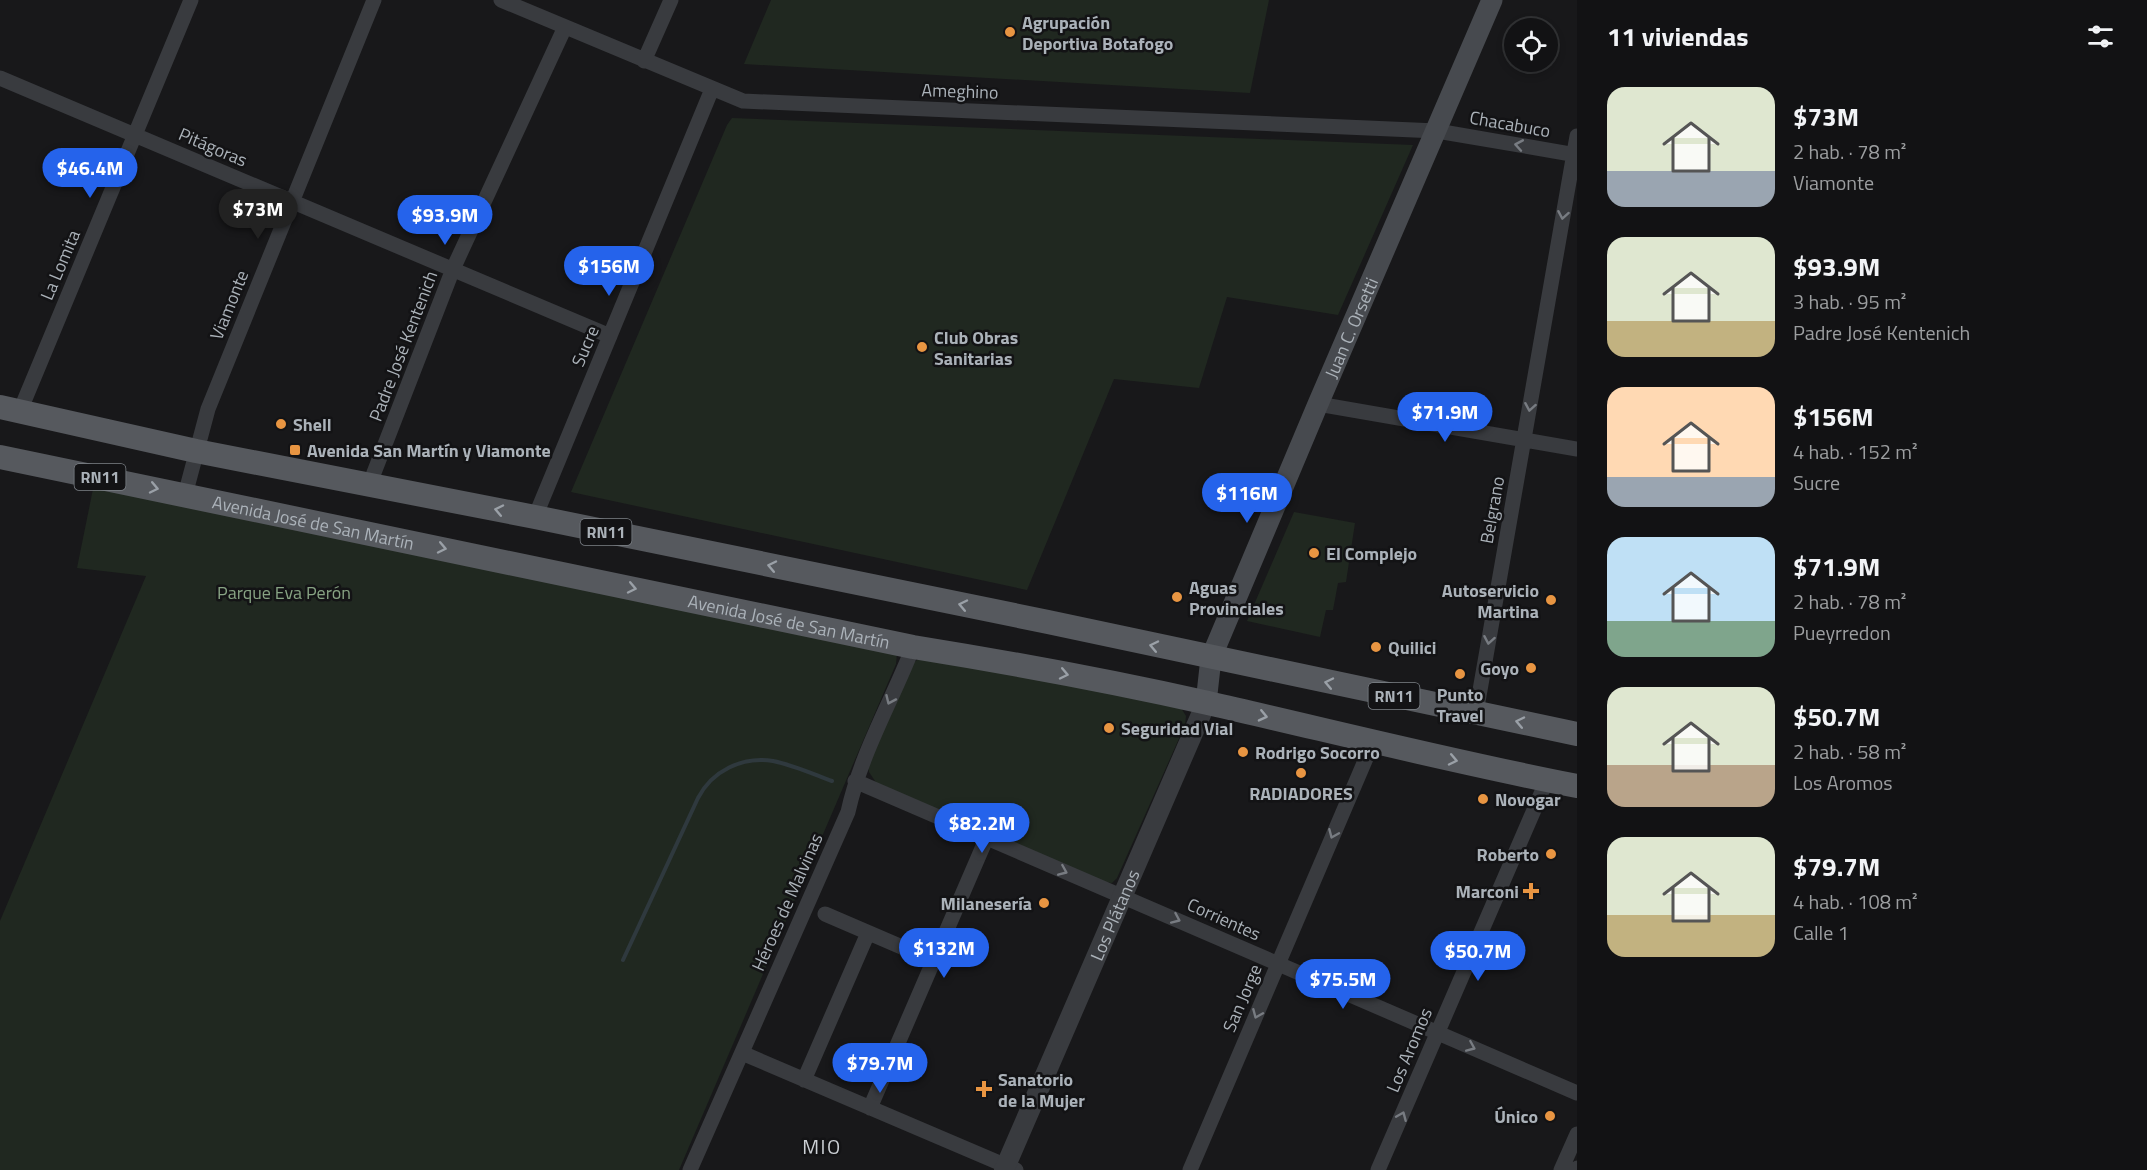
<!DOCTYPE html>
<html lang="es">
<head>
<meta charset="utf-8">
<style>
	:root { --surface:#121214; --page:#1b1b1d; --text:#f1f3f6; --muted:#9c9ea0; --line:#313234; --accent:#2563eb }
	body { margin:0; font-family:"Titillium Web",sans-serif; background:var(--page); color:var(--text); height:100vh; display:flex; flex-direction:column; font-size:22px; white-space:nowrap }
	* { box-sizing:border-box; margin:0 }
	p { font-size:20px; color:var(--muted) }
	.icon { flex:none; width:33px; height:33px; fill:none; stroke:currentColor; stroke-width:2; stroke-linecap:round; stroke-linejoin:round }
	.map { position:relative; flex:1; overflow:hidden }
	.panel { display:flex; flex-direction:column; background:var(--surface); width:570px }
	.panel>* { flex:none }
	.tools { position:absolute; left:1504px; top:18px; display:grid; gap:12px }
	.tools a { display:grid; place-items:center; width:54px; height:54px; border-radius:50%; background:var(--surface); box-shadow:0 3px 9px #0003,0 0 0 2px var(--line); font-size:30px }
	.price { position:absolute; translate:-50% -51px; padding:0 14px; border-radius:21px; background:var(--accent); color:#fff; font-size:20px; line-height:39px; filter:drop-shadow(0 2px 3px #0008) }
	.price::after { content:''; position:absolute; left:50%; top:36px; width:18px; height:14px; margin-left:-9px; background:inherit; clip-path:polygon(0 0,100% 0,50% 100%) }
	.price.on { background:#222; color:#fff }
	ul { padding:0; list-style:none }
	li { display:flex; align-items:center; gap:18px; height:150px; padding:0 30px }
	li span { display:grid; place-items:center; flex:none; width:168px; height:120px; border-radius:18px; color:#555 }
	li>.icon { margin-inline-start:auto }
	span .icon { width:72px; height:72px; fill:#fffc; stroke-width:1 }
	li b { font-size:26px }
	h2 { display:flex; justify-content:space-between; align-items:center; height:72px; padding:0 30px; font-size:26px }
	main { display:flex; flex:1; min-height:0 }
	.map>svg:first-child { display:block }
</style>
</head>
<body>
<main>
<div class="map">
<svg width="1577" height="1170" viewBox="0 0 1577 1170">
	<rect width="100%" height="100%" fill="#18181a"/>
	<path fill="#202820" d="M771 0H1269L1250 93 744 64Z
		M732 118 1413 145 1338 315 1227 297 1199 388 1114 379 1027 590 571 492 727 125Z
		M94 484 897 653 896 664 679 1170H0V921L146 576 77 568Z
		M1294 512 1355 523 1346 582 1338 583 1333 610H1326L1320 637 1247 621Z
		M927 654 1181 708 1186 716 1185 725 1117 878 1112 883 1105 882 877 784 869 772 868 765 914 662Z"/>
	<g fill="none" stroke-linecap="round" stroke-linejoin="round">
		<path stroke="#2f393e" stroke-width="4" d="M623 960 698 798C712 771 742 756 773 761 793 765 813 774 832 781"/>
		<path stroke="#393b3f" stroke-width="15" d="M501 0 743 101 1437 131 1577 155
			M644 61 671 0
			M0 78 610 336
			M1318 404 1577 449
			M20 411 191 0
			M370 483 453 269 565 27
			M185 495 208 409 374 0
			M535 517 712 89
			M1476 713 1577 136
			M855 781 1577 1093
			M825 914 911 951
			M742 1053 1016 1170
			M804 1080 868 933
			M870 1108 987 837
			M690 1170 848 812C861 753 891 703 913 647
			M1190 1170 1373 742
			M1378 1170 1547 780
			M1561 1170 1577 1134
			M1576 1170 1577 1168"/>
		<path stroke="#393b3f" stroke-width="20" id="s1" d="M1004 1170 1206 703"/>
		<path stroke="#474a4f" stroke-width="21" id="s2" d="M1206 703 1211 658 1318 404 1492 0"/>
		<g stroke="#56595e" stroke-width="24">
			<path d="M0 407 196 451 535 517 1048 622 1577 734"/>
			<path id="s3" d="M0 457 913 647C1012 663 1110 681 1208 703 1331 731 1453 762 1577 786"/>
		</g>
	</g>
	<defs><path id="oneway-chevron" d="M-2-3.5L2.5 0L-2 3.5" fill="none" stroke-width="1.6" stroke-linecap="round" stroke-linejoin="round" transform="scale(1.5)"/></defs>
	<g stroke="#787c82">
		<use href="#oneway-chevron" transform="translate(1519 145) rotate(-170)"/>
		<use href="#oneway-chevron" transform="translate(1563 215) rotate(100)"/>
		<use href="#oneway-chevron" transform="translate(1530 407) rotate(100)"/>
		<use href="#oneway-chevron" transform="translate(1489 640) rotate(100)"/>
		<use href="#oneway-chevron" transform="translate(890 700) rotate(114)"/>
		<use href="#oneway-chevron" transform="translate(1333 834) rotate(113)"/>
		<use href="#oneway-chevron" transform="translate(1063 871) rotate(23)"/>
		<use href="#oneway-chevron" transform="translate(1176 919) rotate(24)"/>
		<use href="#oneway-chevron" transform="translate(1257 1014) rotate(113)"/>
		<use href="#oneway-chevron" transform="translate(1471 1047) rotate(23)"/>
		<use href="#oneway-chevron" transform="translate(1402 1116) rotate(-67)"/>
	</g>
	<g stroke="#9aa0a7">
		<use href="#oneway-chevron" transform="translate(154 488) rotate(12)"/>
		<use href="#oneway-chevron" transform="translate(499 510) rotate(-168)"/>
		<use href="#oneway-chevron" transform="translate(442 548) rotate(12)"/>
		<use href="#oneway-chevron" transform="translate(772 566) rotate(-168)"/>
		<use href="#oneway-chevron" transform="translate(632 588) rotate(12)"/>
		<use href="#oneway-chevron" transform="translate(963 605) rotate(-168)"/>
		<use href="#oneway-chevron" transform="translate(1154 646) rotate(-168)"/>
		<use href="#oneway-chevron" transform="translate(1064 674) rotate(12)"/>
		<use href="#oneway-chevron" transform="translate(1329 683) rotate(-168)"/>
		<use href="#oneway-chevron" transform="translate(1263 716) rotate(13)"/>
		<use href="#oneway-chevron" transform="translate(1520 722) rotate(-168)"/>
		<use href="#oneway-chevron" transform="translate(1453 760) rotate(12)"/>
	</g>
	<g fill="#e89542" stroke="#131315" stroke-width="2">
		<circle cx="1010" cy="32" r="6"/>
		<circle cx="922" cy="347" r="6"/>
		<circle cx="281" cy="424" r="6"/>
		<rect x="289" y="444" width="12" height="12" rx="3"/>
		<circle cx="1314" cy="553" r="6"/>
		<circle cx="1177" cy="597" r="6"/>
		<circle cx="1551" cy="600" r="6"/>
		<circle cx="1376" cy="647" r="6"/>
		<circle cx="1531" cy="668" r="6"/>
		<circle cx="1460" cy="674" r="6"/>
		<circle cx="1109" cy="728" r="6"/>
		<circle cx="1243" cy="752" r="6"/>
		<circle cx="1301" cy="773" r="6"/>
		<circle cx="1483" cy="799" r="6"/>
		<circle cx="1551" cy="854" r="6"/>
		<path d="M1528 882h6v6h6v6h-6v6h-6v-6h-6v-6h6z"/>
		<circle cx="1044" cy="903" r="6"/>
		<path d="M981 1080h6v6h6v6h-6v6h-6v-6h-6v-6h6z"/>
		<circle cx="1550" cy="1116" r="6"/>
	</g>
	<g text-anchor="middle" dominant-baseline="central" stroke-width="5" stroke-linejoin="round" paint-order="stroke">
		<g fill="#131315" stroke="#7d8288" stroke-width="1.5">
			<rect x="74.5" y="464" width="51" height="26" rx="4.5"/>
			<rect x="580.5" y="519" width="51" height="26" rx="4.5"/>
			<rect x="1368.5" y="683" width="51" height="26" rx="4.5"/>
		</g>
		<g font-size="16" font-weight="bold" fill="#abb2b9">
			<text x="100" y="477">RN11</text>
			<text x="606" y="532">RN11</text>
			<text x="1394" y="696">RN11</text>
		</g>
		<g font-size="18" font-weight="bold" fill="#abb2b9" stroke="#131315" text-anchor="start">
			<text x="1022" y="22">Agrupación<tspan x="1022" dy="21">Deportiva Botafogo</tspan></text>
			<text x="934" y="337">Club Obras<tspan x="934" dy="21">Sanitarias</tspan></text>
			<text x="293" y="424">Shell</text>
			<text x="307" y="450">Avenida San Martín y Viamonte</text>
			<text x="1326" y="553">El Complejo</text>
			<text x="1189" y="587">Aguas<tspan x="1189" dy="21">Provinciales</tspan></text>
			<text x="1539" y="590" text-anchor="end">Autoservicio<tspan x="1539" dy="21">Martina</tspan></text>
			<text x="1388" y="647">Quilici</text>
			<text x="1519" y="668" text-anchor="end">Goyo</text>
			<text x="1460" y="694" text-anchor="middle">Punto<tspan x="1460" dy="21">Travel</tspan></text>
			<text x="1121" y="728">Seguridad Vial</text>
			<text x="1255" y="752">Rodrigo Socorro</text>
			<text x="1301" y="793" text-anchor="middle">RADIADORES</text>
			<text x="1495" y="799">Novogar</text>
			<text x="1539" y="854" text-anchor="end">Roberto</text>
			<text x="1519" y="891" text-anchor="end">Marconi</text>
			<text x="1032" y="903" text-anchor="end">Milanesería</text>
			<text x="998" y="1079">Sanatorio<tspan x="998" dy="21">de la Mujer</tspan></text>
			<text x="1538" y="1116" text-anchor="end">Único</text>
		</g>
		<g font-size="18" fill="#abb2b9" stroke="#131315">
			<text transform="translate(960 91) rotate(2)">Ameghino</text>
			<text transform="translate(1510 124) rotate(10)">Chacabuco</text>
			<text transform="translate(213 147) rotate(23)">Pitágoras</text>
			<text transform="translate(60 265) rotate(-67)">La Lomita</text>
			<text transform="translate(229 305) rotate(-68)">Viamonte</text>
			<text stroke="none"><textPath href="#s2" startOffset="404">Juan C. Orsetti</textPath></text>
			<text transform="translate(403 346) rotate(-69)">Padre José Kentenich</text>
			<text transform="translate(585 346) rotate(-67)">Sucre</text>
			<text transform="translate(1492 510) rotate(-80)">Belgrano</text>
			<text stroke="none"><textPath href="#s3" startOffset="320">Avenida José de San Martín</textPath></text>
			<text stroke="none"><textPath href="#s3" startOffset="806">Avenida José de San Martín</textPath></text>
			<text transform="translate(787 902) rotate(-66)">Héroes de Malvinas</text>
			<text stroke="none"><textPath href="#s1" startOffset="278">Los Plátanos</textPath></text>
			<text transform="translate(1224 919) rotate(24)">Corrientes</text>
			<text transform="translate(1242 998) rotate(-67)">San Jorge</text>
			<text transform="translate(1409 1050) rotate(-67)">Los Aromos</text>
		</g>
		<g font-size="18" fill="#87a383" stroke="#131315">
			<text x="284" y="592">Parque Eva Perón</text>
		</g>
		<g font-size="20" letter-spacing="1.5" fill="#ccd0d5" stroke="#131315">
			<text x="822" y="1146">MIO</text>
		</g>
	</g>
</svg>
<div class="tools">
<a><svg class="icon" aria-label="locate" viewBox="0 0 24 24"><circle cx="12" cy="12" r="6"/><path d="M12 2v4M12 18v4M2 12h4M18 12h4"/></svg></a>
</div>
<b class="price" style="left:90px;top:199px">$46.4M</b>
<b class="price on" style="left:258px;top:240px">$73M</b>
<b class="price" style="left:445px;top:246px">$93.9M</b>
<b class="price" style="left:609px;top:297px">$156M</b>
<b class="price" style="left:1445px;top:443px">$71.9M</b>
<b class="price" style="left:1247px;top:524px">$116M</b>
<b class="price" style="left:982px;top:854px">$82.2M</b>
<b class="price" style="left:944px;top:979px">$132M</b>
<b class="price" style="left:1478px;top:982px">$50.7M</b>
<b class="price" style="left:1343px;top:1010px">$75.5M</b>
<b class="price" style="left:880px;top:1094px">$79.7M</b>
</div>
<section class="panel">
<h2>11 viviendas<svg class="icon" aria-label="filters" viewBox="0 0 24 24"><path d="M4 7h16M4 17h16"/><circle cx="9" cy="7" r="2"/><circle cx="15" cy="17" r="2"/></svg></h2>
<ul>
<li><span style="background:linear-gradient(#dfe7d0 70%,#9aa5b1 0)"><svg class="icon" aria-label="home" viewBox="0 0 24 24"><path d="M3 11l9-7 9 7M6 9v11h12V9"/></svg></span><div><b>$73M</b><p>2 hab. · 78 m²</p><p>Viamonte</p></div></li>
<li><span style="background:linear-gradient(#dfe7d0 70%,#c2b280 0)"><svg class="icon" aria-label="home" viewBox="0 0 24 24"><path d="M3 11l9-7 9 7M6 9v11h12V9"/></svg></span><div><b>$93.9M</b><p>3 hab. · 95 m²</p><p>Padre José Kentenich</p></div></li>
<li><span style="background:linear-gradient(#ffd9b3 75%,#9aa5b1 0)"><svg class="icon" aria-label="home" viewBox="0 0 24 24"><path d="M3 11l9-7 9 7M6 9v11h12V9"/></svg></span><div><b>$156M</b><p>4 hab. · 152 m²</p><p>Sucre</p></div></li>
<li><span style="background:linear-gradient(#bfe0f5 70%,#7fa58c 0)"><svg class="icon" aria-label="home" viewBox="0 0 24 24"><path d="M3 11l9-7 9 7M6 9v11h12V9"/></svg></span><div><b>$71.9M</b><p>2 hab. · 78 m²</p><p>Pueyrredon</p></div></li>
<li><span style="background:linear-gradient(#dfe7d0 65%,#b9a48a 0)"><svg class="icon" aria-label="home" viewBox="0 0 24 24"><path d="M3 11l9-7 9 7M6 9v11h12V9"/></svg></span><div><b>$50.7M</b><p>2 hab. · 58 m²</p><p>Los Aromos</p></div></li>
<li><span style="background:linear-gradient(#dfe7d0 65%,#c2b280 0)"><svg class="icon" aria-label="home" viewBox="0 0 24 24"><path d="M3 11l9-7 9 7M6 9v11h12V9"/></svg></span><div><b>$79.7M</b><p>4 hab. · 108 m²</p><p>Calle 1</p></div></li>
</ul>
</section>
</main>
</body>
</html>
